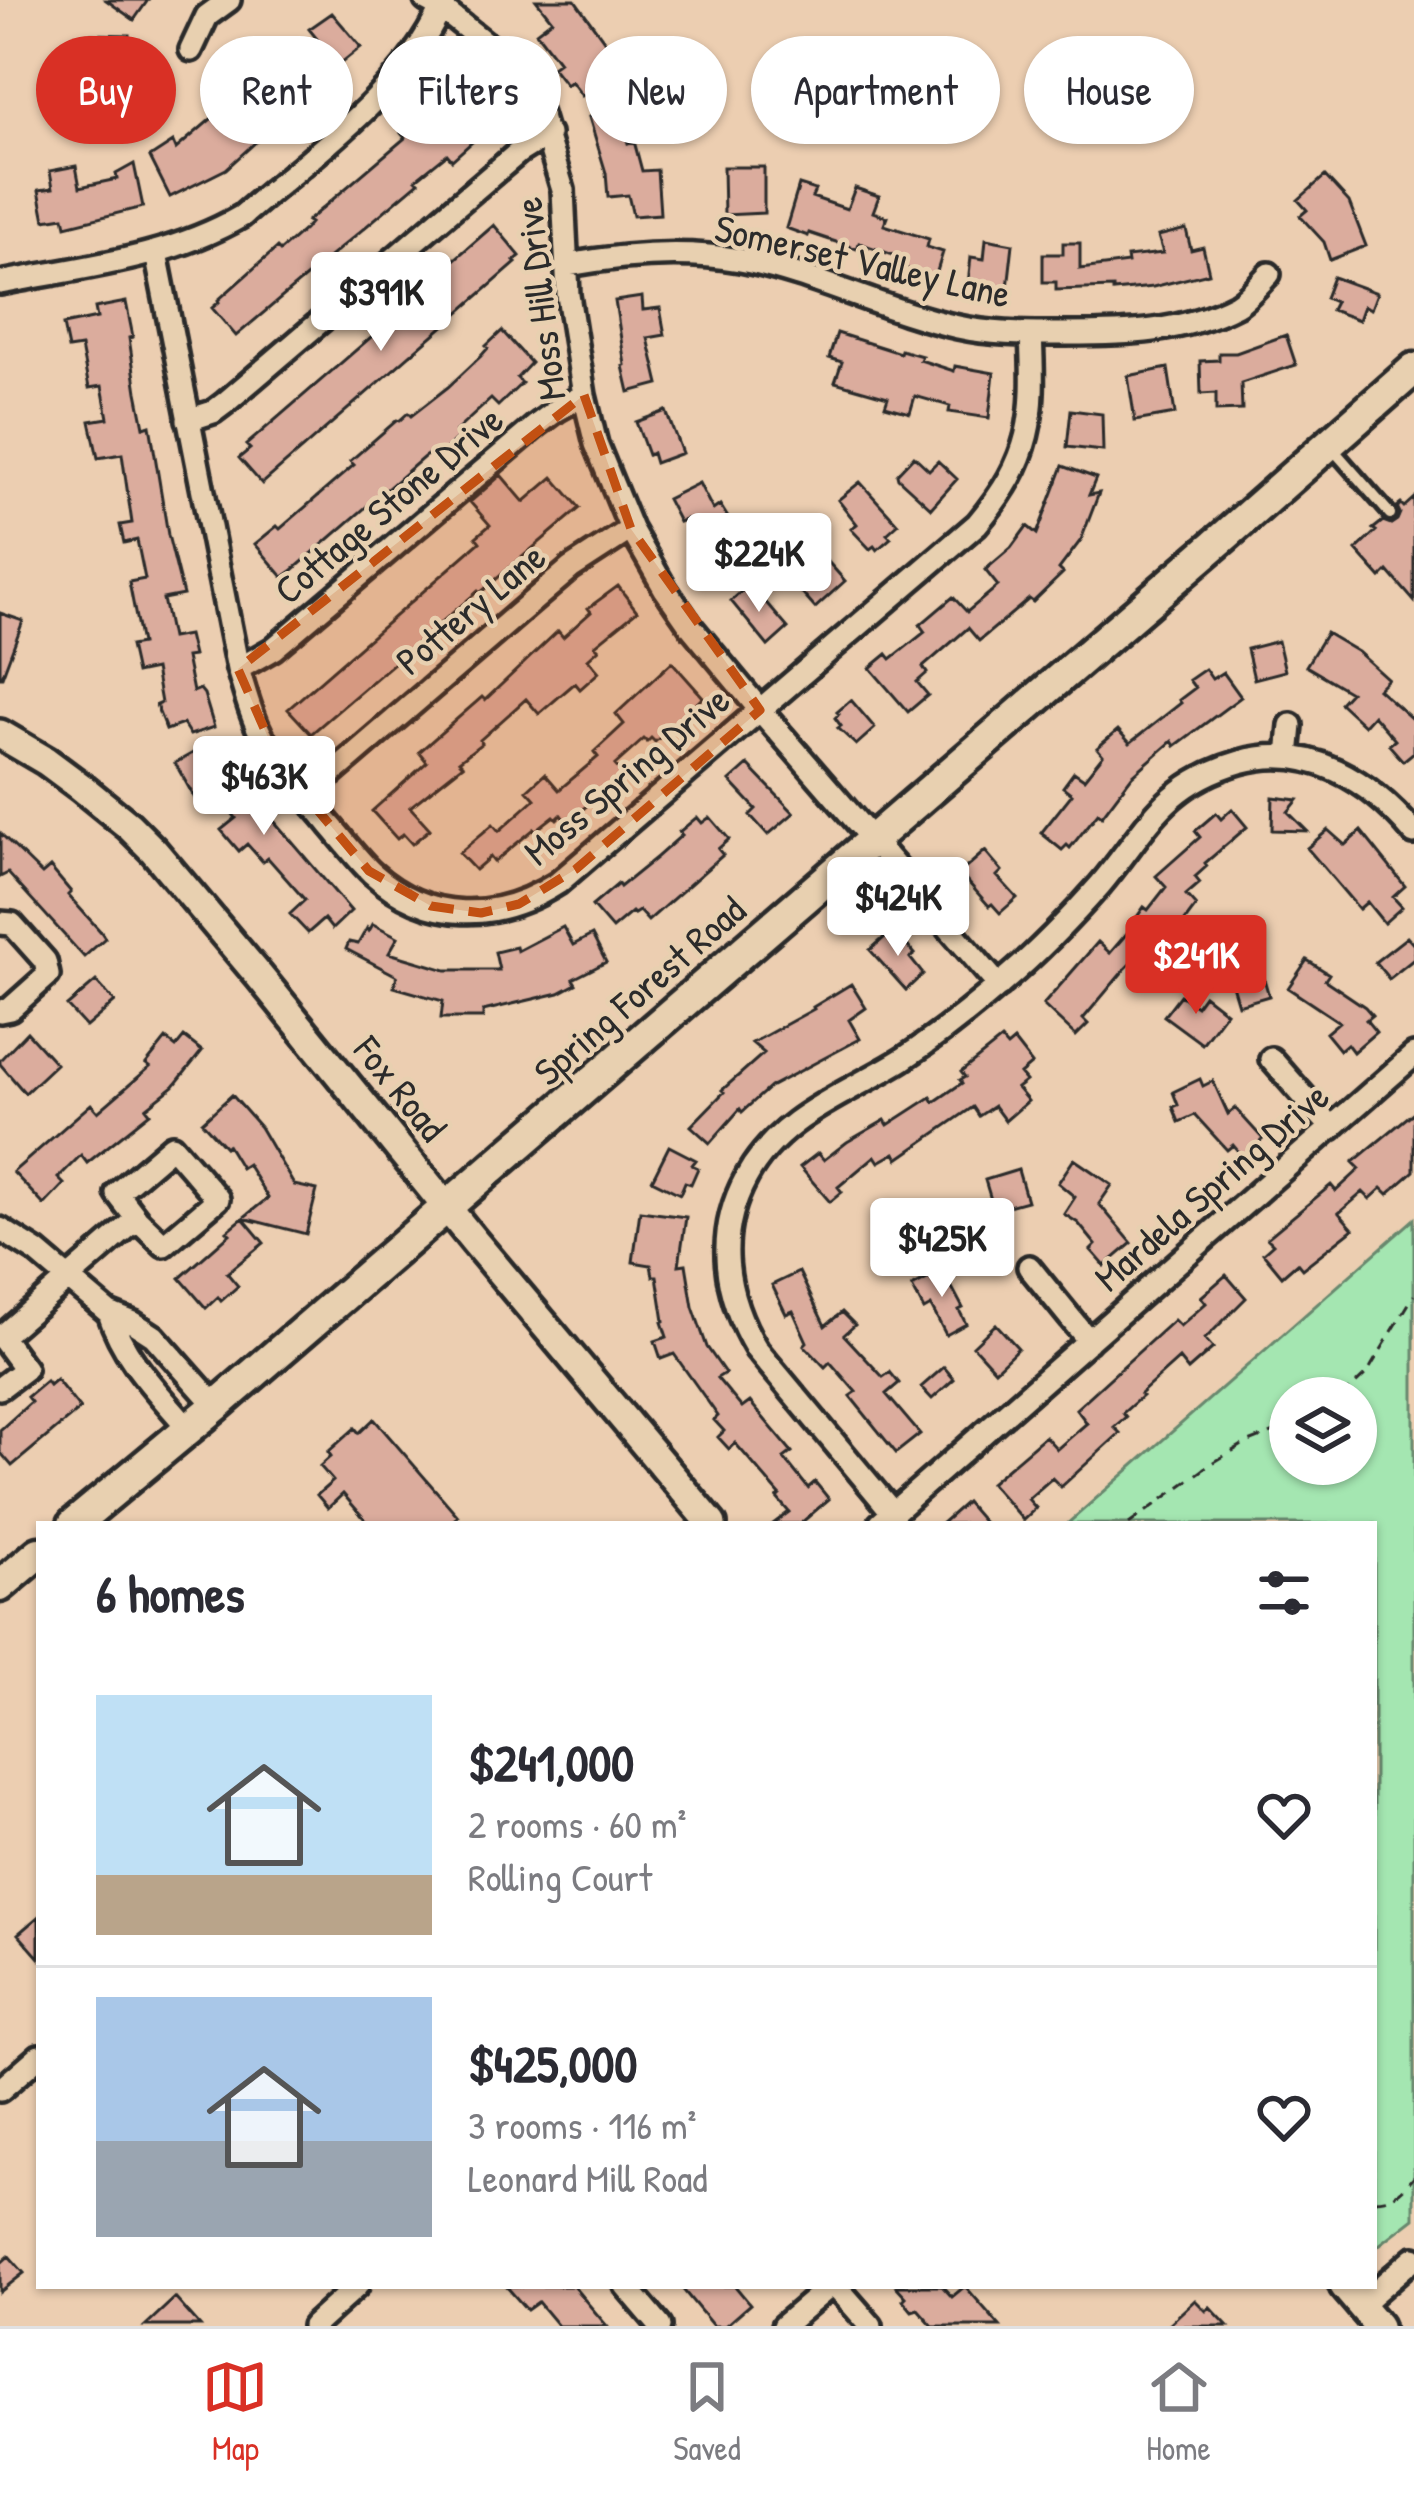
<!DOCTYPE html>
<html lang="en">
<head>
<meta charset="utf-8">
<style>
	:root { --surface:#fff; --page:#f7f7f7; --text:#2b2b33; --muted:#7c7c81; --line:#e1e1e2; --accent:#d93025 }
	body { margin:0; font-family:"Patrick Hand",sans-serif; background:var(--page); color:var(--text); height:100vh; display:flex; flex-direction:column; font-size:45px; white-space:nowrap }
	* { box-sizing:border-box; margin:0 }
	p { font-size:39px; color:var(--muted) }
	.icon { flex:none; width:66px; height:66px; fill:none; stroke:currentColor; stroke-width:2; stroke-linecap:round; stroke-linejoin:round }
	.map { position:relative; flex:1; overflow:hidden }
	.details { position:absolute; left:36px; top:1521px; width:1341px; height:768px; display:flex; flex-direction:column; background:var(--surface); border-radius:0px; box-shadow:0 3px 9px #0004 }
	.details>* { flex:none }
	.top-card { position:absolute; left:36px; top:36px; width:1344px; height:108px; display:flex; gap:24px }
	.controls { position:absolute; left:1269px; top:1377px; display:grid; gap:24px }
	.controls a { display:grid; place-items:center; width:108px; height:108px; border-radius:50%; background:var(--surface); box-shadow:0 3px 9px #0004; font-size:60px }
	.price { position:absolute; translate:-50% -102px; padding:0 27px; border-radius:12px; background:#fff; color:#222; font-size:39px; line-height:78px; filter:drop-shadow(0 3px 6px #0008) }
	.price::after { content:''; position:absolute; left:50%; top:72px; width:36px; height:27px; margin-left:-18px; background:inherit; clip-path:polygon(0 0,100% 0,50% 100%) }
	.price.on { background:var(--accent); color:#fff }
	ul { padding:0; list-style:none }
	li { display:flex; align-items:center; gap:36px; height:300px; padding:0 60px }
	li+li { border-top:3px solid var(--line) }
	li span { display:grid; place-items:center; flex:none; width:336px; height:240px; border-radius:0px; color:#555 }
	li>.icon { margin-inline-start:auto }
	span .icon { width:144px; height:144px; fill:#fffc; stroke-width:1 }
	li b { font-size:51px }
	h2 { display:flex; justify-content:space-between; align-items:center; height:144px; padding:0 60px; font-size:51px }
	.chip { padding:0 42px; border-radius:54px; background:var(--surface); box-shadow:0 3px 9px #0004; font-size:42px; line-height:108px }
	.chip.on { background:var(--accent); color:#fff }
	.menu { display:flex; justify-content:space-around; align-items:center; height:168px; border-top:3px solid var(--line); background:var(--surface); font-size:33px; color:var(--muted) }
	.menu a { display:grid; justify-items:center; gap:6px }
	.menu .on { color:var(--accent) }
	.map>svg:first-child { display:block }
</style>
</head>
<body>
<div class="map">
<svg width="1414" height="2326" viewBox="0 0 1414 2326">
	<rect width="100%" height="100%" fill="#ecceb1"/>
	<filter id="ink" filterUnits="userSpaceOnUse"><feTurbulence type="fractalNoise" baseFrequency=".00833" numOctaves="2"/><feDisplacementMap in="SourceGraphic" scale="24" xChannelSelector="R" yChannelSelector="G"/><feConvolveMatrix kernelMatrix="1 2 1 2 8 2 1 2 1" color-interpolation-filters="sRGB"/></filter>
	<g filter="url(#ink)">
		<path fill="#a4e6b1" stroke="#68886e" stroke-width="3" fill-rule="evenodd" d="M1414 1219V2218L1374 2249V1524H1067ZM1290 1398H1356V1464H1290Z"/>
		<path fill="#dbac9d" stroke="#2b2b2b" stroke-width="3" d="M106 0H148L134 20Z
			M536 0H575L614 54 600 65 609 76 582 96 571 81 566 85 552 67 559 62 536 32 552 20Z
			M332 13 361 47 294 101 299 107 281 119 226 169 170 197 150 157 173 142 176 149 252 84 246 76 265 60 276 73 287 64 293 71 322 45 309 29Z
			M88 34 129 35 128 58 88 57Z
			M127 70 149 98 128 113 127 111 123 112 124 117 108 129 104 111 107 108 98 96 114 84 112 81Z
			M463 80 492 114 478 128 482 133 452 160 447 154 416 179 419 182 236 336 212 308 219 302 218 300 277 248 280 251 304 230 310 223 307 221 405 138 401 133Z
			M618 108 628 143 634 141 642 171 657 170 660 214 633 216 628 195 608 197 606 173 589 117Z
			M134 164 143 207 66 226 64 217 45 220 39 190 53 188 50 171 76 166 80 187 117 179 116 174Z
			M723 167H764V213L724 215Z
			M1325 176 1349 202 1366 246 1330 260 1324 242 1300 216 1307 210 1298 200Z
			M799 185 815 190 812 197 847 209 855 188 879 196 873 212 887 217 884 225 929 239 927 247 943 252 935 278 893 264 896 256 859 243 857 249 809 233 808 236 786 228Z
			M494 225 520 256 514 261 516 263 262 484 239 458 250 449 246 445 451 268 448 265Z
			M1186 229 1191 250 1203 247 1209 273 1153 287 1113 291V288L1056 290V282H1043V254H1063V243H1080V269L1128 263 1127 257 1163 253 1158 236Z
			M986 239 1013 244 1008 288 968 284 971 257 984 259Z
			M1333 277 1377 293 1371 309 1364 306 1359 320 1331 310 1335 302 1325 298Z
			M642 297 643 310 660 308 665 335 648 338 659 384 629 392 623 366 625 365 615 301Z
			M126 302 133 337 129 338 137 392 144 427 150 425 168 535 183 595 163 599 171 638 188 635 193 656 186 657 193 692 200 689 204 694 214 727 190 735 183 724 166 730 156 705 161 703 155 669 136 673 130 646 141 644 129 582 145 579 137 540 124 543 120 525 132 523 122 454 98 458 90 421 108 418 102 386 89 388 81 347 68 349 63 325 97 318 95 308Z
			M502 331 531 363 517 378 522 383 498 406 491 399 456 431 461 436 437 457 432 452 424 457 293 570 283 577 255 544 277 526 280 529 354 465 350 461 397 420 399 421 408 413 411 416 448 387 481 356 488 348 486 346Z
			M837 333 900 353 901 350 922 356 920 360 954 371 955 366 994 373 989 418 949 412 950 406 915 396 910 413 885 406 888 397 835 382 842 362 829 358Z
			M1286 335 1296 365 1241 383 1242 410 1216 411V393L1201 394 1200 361 1219 360V353H1236Z
			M1168 368 1175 414 1135 421 1128 376Z
			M1071 410 1102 414 1103 451 1067 447Z
			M666 411 682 453 655 463 652 453 648 455 636 422Z
			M914 456 929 470 938 461 957 479 931 508 898 478 897 474Z
			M1063 466 1096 478 1089 495 1099 493 1081 540 1059 569 1063 573 1033 602 1029 599 979 641 968 628 923 667 927 673 917 682 928 695 908 712 870 668 887 654 891 659 925 632 920 625 953 597 967 612 998 586 985 570 1011 548 1027 526 1037 534Z
			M501 475 524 502 553 477 580 508 480 593 478 591 311 734 288 709 480 542 476 537 490 525 470 502Z
			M860 482 898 524 887 534 891 538 877 550 874 546 870 549 851 529 857 524 838 500Z
			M699 483 713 510 720 505 747 548 709 573 697 555 705 550 686 519 679 522 667 499Z
			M1414 498V601L1388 571 1381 578 1356 550 1376 531 1373 529 1383 521 1391 524 1397 520 1400 513 1397 507 1401 504 1404 507Z
			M814 546 845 581 815 608 784 573Z
			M750 584 788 628 768 646 731 601Z
			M618 586 637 611 595 645 599 649 588 659 599 672 580 689 575 683 539 714 526 699 480 740 482 743 459 761 463 765 410 807 430 829 412 844 403 834 397 839 372 811 427 762 419 752 482 697 485 700 558 631 563 637 591 612 588 608Z
			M0 613 23 621 2 677H0Z
			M1326 633 1358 652 1388 679 1378 689 1414 721V752L1403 761 1389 745 1395 740 1373 715 1364 725 1340 703 1350 692 1306 666Z
			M1278 641 1285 671 1254 679 1247 649Z
			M672 662 703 697 691 709 655 742 651 738 647 742 644 739 615 765 623 774 567 823 561 815 557 819 554 816 535 831 534 829 494 862 490 857 475 870 459 853 493 824 499 831 535 799 527 790 545 774 559 790 598 757 594 752 624 724 616 714Z
			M1205 669 1212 679 1223 672 1241 697 1175 746 1172 741 1132 776 1102 816 1098 813 1070 848 1067 845 1062 850 1041 833 1072 794 1063 787 1074 772 1084 779 1103 755 1097 748 1118 730 1130 743 1181 703 1179 700 1195 688 1189 680Z
			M851 700 875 728 856 745 838 728 841 726 835 718 839 714 837 712Z
			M202 748 213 767 231 757 242 778 239 780 351 911 332 929 324 919 308 933 290 914 305 900 268 858 263 862 247 844 239 851 221 830 236 818 216 792 197 802 175 763Z
			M748 765 794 813 768 835 750 815 756 809 730 781Z
			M1273 797 1298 800 1288 812 1307 831 1272 830Z
			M1232 809 1247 827 1205 863 1207 866 1195 877 1200 883 1186 895 1196 906 1164 949 1153 941 1125 969 1083 1019 1088 1024 1076 1036 1043 1005 1098 942 1110 953 1134 925 1132 924 1144 907 1148 910 1166 887 1156 876 1200 837 1195 831 1216 813 1221 819Z
			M697 817 702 823 710 817 729 839 718 849 723 855 648 921 639 911 634 914 632 912 612 929 592 906 618 884 620 887 657 857 682 835 679 832Z
			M1328 830 1345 845 1361 831 1405 886 1393 897 1402 907 1384 923 1367 902 1359 909 1307 848Z
			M0 833 42 874 50 867 71 892 68 895 101 932 105 938 84 957 8 873 0 877Z
			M985 851 1002 871 997 876 1017 898 1000 913 992 904 989 906 960 873Z
			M373 924 398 937 389 953 446 970H499L495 952 516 947 517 951 563 927 573 945 592 935 606 962 573 979 576 984 559 993 483 1011V1018H441L443 1001 394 987 397 976 346 949 349 942 358 944 367 928 369 931Z
			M894 929 915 954 910 958 923 974 906 990 870 950Z
			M1407 937 1414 945V959L1389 979 1375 962Z
			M1252 953 1255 964 1259 962 1269 996 1238 1005 1229 975 1236 974 1231 959Z
			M1307 960 1329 974 1325 980 1365 1007 1372 1015 1366 1020 1376 1032 1353 1052 1347 1044 1340 1050 1326 1033 1339 1022 1288 988Z
			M96 981 115 1002 86 1027 67 1006Z
			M851 984 866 1008 849 1020 860 1039 770 1087 742 1112 740 1109 710 1143 691 1126 724 1092 722 1090 764 1053 752 1043 814 1009 813 1007Z
			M1180 995 1196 1006 1204 995 1226 1012 1202 1044 1164 1016Z
			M27 1032 56 1064 25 1093 0 1064V1060Z
			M184 1037 202 1051 174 1086 146 1108 150 1113 87 1163 81 1155 58 1178 64 1184 44 1205 13 1172 91 1104 98 1112 150 1067 146 1064 166 1039 176 1047Z
			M1001 1040 1007 1047 1014 1041 1032 1064 1020 1074 1026 1081 1017 1088 1028 1101 1005 1121 994 1106 979 1116 973 1107 898 1159 895 1153 879 1162 875 1156 838 1187 842 1192 830 1202 800 1167 818 1153 824 1160 847 1142 885 1120 888 1125 931 1097 934 1102 962 1083 960 1080 965 1077 961 1072Z
			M1200 1079 1203 1086 1213 1081 1228 1114 1235 1108 1263 1139 1243 1157 1233 1145 1227 1150 1195 1115 1179 1122 1173 1107 1178 1105 1173 1092Z
			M232 1095 260 1127 294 1185 317 1190 306 1234 243 1218 268 1198 247 1164 241 1168 227 1145 225 1147 202 1122Z
			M1414 1112V1171L1388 1194 1382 1188 1370 1199 1363 1192 1339 1213 1353 1229 1302 1269 1297 1263 1282 1276 1263 1253 1273 1244 1267 1238 1331 1185 1336 1191 1360 1169 1353 1162Z
			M669 1146 696 1160 692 1165 698 1168 691 1184 685 1182 680 1194 652 1180Z
			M1074 1159 1112 1185 1099 1204 1132 1243 1105 1266 1091 1250 1096 1245 1078 1223 1064 1214 1075 1197 1058 1183Z
			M1018 1170 1027 1201 994 1210 985 1180Z
			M640 1211 686 1217 679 1265 686 1264 693 1307 707 1347 725 1373 717 1378 742 1408 750 1402 792 1452 784 1458 808 1488 815 1482 829 1499 800 1524H773L789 1512 777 1498 780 1495 735 1443 729 1449 718 1437 724 1431 714 1420 718 1416 674 1354 661 1359 655 1341 667 1337 662 1322 664 1321 657 1276H653L651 1265 633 1262Z
			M935 1216 979 1235 970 1256 962 1253 959 1260 932 1249 938 1235 929 1231Z
			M243 1218 264 1243 227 1273 238 1286 221 1301 218 1297 206 1308 180 1278 230 1234 227 1231Z
			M958 1263 949 1282 963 1308 959 1310 966 1324 946 1335 931 1306 924 1310 912 1287Z
			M799 1272 825 1326 842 1312 855 1325 844 1335 883 1377 890 1372 899 1383 886 1394 920 1434 896 1453 850 1396 856 1392 830 1362 825 1367 804 1345 807 1342 793 1311 786 1314 772 1285Z
			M1226 1275 1246 1298 1205 1339 1213 1348 1188 1370 1179 1359 1140 1394 1142 1396 1123 1413 1126 1417 1114 1427 1120 1433 1061 1487 1052 1478 1028 1499 1036 1508 1023 1520 990 1483 1045 1436 1057 1449 1087 1423 1076 1409 1174 1320 1180 1326 1206 1303 1201 1297Z
			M996 1324 1018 1348 995 1370 973 1346Z
			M944 1367 954 1379 932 1399 921 1387Z
			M56 1379 80 1409 12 1466 0 1452V1430L31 1402 27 1397 46 1381 49 1385Z
			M374 1419 458 1516 449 1524H369L343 1494 328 1508 317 1495 333 1481 320 1466 331 1456 328 1452 355 1428 359 1433Z
			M966 1502 985 1524H941Z
			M39 1916V1958L18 1934Z
			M9 2256 24 2273 0 2292V2264Z
			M506 2286H573L607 2326H558L538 2302 527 2310Z
			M680 2286H735L750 2304 725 2326H713Z
			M896 2286H942L952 2297 965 2286 1000 2326H933L918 2309 912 2311 903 2300 906 2297Z
			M175 2298 200 2326H145Z
			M1195 2300 1206 2311 1210 2307 1228 2326H1167Z"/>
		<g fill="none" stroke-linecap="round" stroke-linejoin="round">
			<g stroke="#2b2b2b" stroke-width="20">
				<path id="service" d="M1331 447 1390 514"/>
			</g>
			<g stroke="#2b2b2b" stroke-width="30">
				<path id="minor" d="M426 0 441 8 499 54 540 114 563 190 568 295 584 395 596 444 631 529 665 589 692 628 760 710 999 986
					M191 50 207 16 229 0
					M156 253 238 669C245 691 251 717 263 738 281 770 307 797 330 825 344 841 357 859 372 873 429 924 497 922 558 883L977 524C1033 457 1035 418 1031 334
					M568 265C622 255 685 250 740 260 815 274 884 311 958 327 994 335 1030 334 1067 334 1126 334 1182 333 1236 305 1248 298 1259 284 1269 274
					M0 283C83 267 168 259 242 216 313 154 401 95 441 8
					M188 420 213 412 225 403 519 152 548 134
					M238 669 273 649 537 425 557 410 584 395
					M1288 756 1291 725
					M306 796 571 568 631 529
					M0 923 12 924 45 961 48 975 10 1009 0 1011
					M1271 1059 1332 1128
					M172 1146 218 1199 164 1245 137 1219 117 1193Z
					M0 1229 37 1252 109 1313 134 1323 154 1336 216 1406
					M1029 1267 1089 1341
					M109 1313C124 1360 158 1392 189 1429
					M0 1335 25 1369 0 1388
					M1 1337 137 1219
					M893 1513 757 1350C724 1295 715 1235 746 1178 779 1116 847 1094 903 1059 938 1036 972 1009 1004 981 1039 951 1070 919 1100 885 1147 829 1163 784 1240 762 1310 742 1370 781 1414 833
					M880 1524 1414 1055
					M0 2090 39 2056
					M626 2286 660 2326
					M836 2286 871 2326
					M1360 2305 1414 2258
					M313 2326 357 2286
					M783 2326 830 2286"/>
			</g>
			<g stroke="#2b2b2b" stroke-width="36">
				<path id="tertiary" d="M0 734 46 761 81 787 129 826 154 851 260 977 474 1241 712 1524
					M1344 2286 1378 2326"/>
			</g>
			<g stroke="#2b2b2b" stroke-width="39">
				<path id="secondary" d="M74 1524 216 1406 1226 535 1414 369
					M0 1586 39 1553"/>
			</g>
			<path stroke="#2b2b2b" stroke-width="3" stroke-dasharray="12 9" stroke-linecap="butt" d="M1341 1398 1367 1373 1414 1295
				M1129 1524 1211 1464 1244 1444 1290 1426
				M1374 2200C1394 2200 1402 2191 1414 2176"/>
			<use href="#service" stroke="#e8d0b0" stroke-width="10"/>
			<use href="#minor" stroke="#e8d0b0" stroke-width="21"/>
			<use href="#tertiary" stroke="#e8d0b0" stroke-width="27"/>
			<use href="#secondary" stroke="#e8d0b0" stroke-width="30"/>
		</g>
	</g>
	<path fill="#c25012" fill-opacity="0.2" stroke="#c25012" stroke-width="9" stroke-dasharray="24 15" stroke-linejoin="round" d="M584 395 631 529 760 710 576 869 519 904 481 913 431 906 369 871 281 767 238 669Z"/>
	<g text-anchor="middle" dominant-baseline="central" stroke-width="9" stroke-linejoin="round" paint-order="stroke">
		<g font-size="39" fill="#2b2b2b" stroke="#e8d0b0">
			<text transform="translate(863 260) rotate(13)">Somerset Valley Lane</text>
			<text transform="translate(539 299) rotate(-97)">Moss Hill Drive</text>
			<text transform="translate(388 504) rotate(-40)">Cottage Stone Drive</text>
			<text transform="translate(470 608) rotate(-40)">Pottery Lane</text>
			<text transform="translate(626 775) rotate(-40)">Moss Spring Drive</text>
			<text transform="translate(639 990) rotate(-41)">Spring Forest Road</text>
			<text transform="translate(401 1088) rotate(51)">Fox Road</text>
			<text transform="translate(1211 1186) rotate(-41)">Mardela Spring Drive</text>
		</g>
	</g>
</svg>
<div class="controls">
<a><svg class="icon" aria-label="layers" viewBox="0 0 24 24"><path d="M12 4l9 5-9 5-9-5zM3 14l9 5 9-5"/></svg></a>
</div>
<b class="price" style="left:381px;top:354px">$391K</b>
<b class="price" style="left:759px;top:615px">$224K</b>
<b class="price" style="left:264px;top:838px">$463K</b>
<b class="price" style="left:898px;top:959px">$424K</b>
<b class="price on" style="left:1196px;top:1017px">$241K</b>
<b class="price" style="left:942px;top:1300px">$425K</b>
<div class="top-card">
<a class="chip on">Buy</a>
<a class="chip">Rent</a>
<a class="chip">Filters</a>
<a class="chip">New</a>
<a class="chip">Apartment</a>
<a class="chip">House</a>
</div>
<section class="details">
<h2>6 homes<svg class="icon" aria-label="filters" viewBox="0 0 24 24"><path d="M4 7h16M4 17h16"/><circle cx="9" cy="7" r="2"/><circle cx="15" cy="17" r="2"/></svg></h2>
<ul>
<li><span style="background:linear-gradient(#bfe0f5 75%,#b9a48a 0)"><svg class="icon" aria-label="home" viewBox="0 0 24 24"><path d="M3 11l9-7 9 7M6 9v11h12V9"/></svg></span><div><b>$241,000</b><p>2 rooms · 60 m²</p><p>Rolling Court</p></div><svg class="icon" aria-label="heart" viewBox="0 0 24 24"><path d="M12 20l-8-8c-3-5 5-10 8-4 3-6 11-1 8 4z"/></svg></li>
<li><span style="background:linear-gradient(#a9c7e8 60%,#9aa5b1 0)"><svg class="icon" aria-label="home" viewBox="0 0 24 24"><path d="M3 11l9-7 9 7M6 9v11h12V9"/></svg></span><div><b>$425,000</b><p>3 rooms · 116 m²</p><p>Leonard Mill Road</p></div><svg class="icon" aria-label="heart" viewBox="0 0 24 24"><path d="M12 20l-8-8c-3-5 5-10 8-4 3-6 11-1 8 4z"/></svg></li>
</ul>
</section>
</div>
<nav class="menu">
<a class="on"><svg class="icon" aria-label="map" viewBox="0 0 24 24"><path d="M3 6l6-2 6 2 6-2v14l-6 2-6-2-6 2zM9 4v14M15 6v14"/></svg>Map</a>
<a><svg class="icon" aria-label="saved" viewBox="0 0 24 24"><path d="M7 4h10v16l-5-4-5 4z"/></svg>Saved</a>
<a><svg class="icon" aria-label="home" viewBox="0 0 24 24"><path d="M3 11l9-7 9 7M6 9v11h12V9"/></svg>Home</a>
</nav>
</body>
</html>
